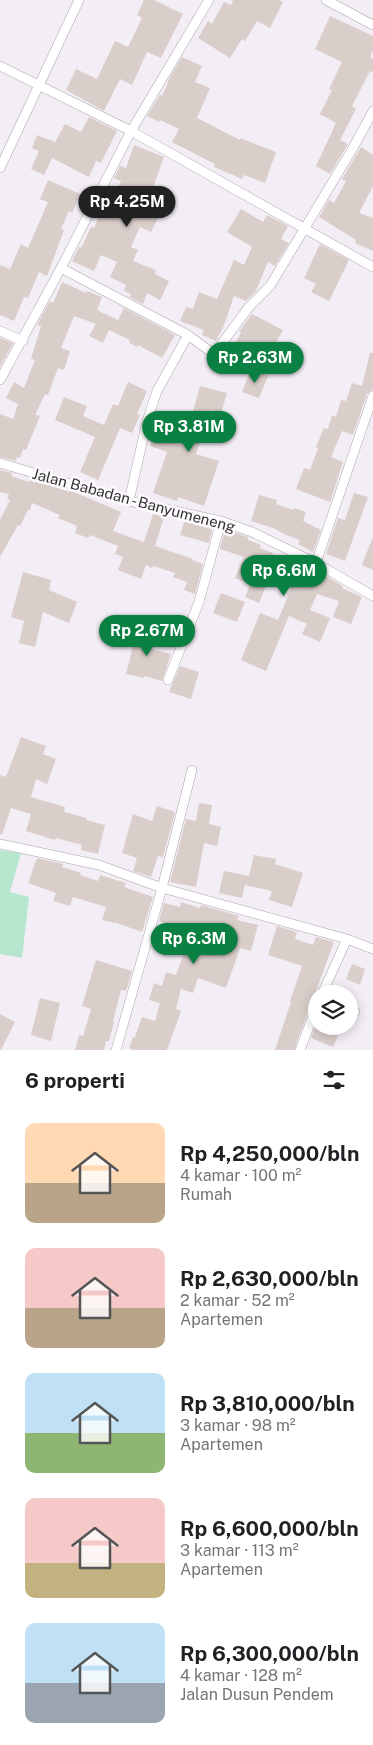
<!DOCTYPE html>
<html lang="id">
<head>
<meta charset="utf-8">
<style>
	:root { --surface:#fff; --page:#f6f6f6; --text:#202124; --muted:#757577; --accent:#0b8043 }
	body { margin:0; font-family:"Public Sans",sans-serif; background:var(--page); color:var(--text); height:100vh; display:flex; flex-direction:column; font-size:19px; white-space:nowrap }
	* { box-sizing:border-box; margin:0 }
	p { font-size:16px; color:var(--muted) }
	.icon { flex:none; width:28px; height:28px; fill:none; stroke:currentColor; stroke-width:2; stroke-linecap:round; stroke-linejoin:round }
	.map { position:relative; height:1050px; overflow:hidden }
	.panel { display:flex; flex-direction:column; background:var(--surface); flex:1 }
	.panel>* { flex:none }
	.controls { position:absolute; left:308px; top:985px; display:grid; gap:10px }
	.controls a { display:grid; place-items:center; width:50px; height:50px; border-radius:50%; background:var(--surface); box-shadow:0 2px 12px #0003; font-size:25px }
	.price { position:absolute; translate:-50% -42px; padding:0 11px; border-radius:18px; background:var(--accent); color:#fff; font-size:16px; line-height:32px; filter:drop-shadow(0 1px 2px #0008) }
	.price::after { content:''; position:absolute; left:50%; top:30px; width:15px; height:11px; margin-left:-8px; background:inherit; clip-path:polygon(0 0,100% 0,50% 100%) }
	.price.current { background:#222; color:#fff }
	ul { padding:0; list-style:none }
	li { display:flex; align-items:center; gap:15px; height:125px; padding:0 25px }
	li span { display:grid; place-items:center; flex:none; width:140px; height:100px; border-radius:10px; color:#555 }
	li>.icon { margin-inline-start:auto }
	span .icon { width:60px; height:60px; fill:#fffc; stroke-width:1 }
	li b { font-size:21px }
	h2 { display:flex; justify-content:space-between; align-items:center; height:60px; padding:0 25px; font-size:21px }
	.map>svg:first-child { display:block }
</style>
</head>
<body>
<div class="map">
<svg width="373" height="1050" viewBox="0 0 373 1050">
	<rect width="100%" height="100%" fill="#f3edf5"/>
	<path fill="#b6e7ce" d="M0 850 21 853 10 892 29 897 22 958 0 954Z"/>
	<path fill="#dacecb" d="M144 0H154L183 14 161 58 147 52 132 85 120 79 104 111 66 90 76 69 97 79 115 41 128 47 142 18 137 15Z
		M233 0H279L283 2 270 28 257 21 245 41 242 39 230 58 198 38 208 21 212 24 224 2 231 5Z
		M330 16 373 36V50L370 57 373 59V72L370 71 352 106 356 109 340 140 348 144 330 174 316 166 336 123 320 114 332 90 329 89 342 62 315 49Z
		M182 57 202 66 195 82 210 88 197 118 240 140V138L276 152 265 183 244 175 242 179 214 167 215 164 172 142 179 129 160 120 159 122 147 116 160 95 162 96 171 75Z
		M89 117 117 131 101 163 96 161 89 177 52 158 44 175 31 169 39 151 32 148 37 135 55 142 65 124 81 132Z
		M134 145 164 157 144 212 158 218 151 232 140 227 131 247 138 250 133 261 156 270 155 274 169 281 160 300 147 293 143 304 129 297 131 294 124 291 126 285 110 277 117 262 101 255 94 271 72 261 79 247 81 248 91 227 94 228 108 196 113 198 121 181 114 178 120 166 126 168Z
		M361 147 373 155V186L359 213 373 218V251L355 243 356 240 319 217 329 200 334 203 346 181 342 179Z
		M48 180 80 194 72 213 69 211 61 229 64 230 47 276 39 272 28 298 24 297 14 321 0 315V265L10 269 21 244 28 248 48 202 40 199Z
		M241 209 263 222 267 215 288 226 281 239 289 243 275 266 268 262 256 291 246 301 234 296 224 325 216 341 202 335 204 330 180 321 186 307 193 309 199 292 217 299 234 260 244 265 252 247 227 232Z
		M320 244 349 260 329 301 311 292 316 284 304 278Z
		M62 282 86 293 87 291 102 297 97 310 118 320 124 308 175 335 162 358 138 345 137 347 129 343 130 340 109 330 103 343 89 336 96 324 74 316 61 348 70 351 64 370 58 368 48 395 45 394 35 415 40 416 26 450 23 449 20 458 17 457 16 461 0 457V414L13 419 18 404 6 398 14 382 24 388 35 360 31 359 41 326 37 325 50 301 53 303Z
		M252 314 283 330 272 349 268 347 258 368 230 355 241 332 239 331 241 329Z
		M0 338 13 343 0 367Z
		M370 353H373V386L372 390 367 394 353 435 342 431 331 457 343 462 330 502 296 489 304 468 310 470 318 448 316 447 324 428 328 429 332 415 336 417 341 400 346 401 352 383 362 386Z
		M251 369 268 376 259 398 242 392Z
		M128 382 147 391 137 414 140 415 132 433 120 428 98 480 80 472 95 437 55 420 64 397 87 406 83 416 104 425 113 404 118 406Z
		M200 386 227 393 221 413 211 410 196 454 219 461 204 506 178 497 177 501 153 493 167 452 150 446 154 433 168 438 177 414 191 419Z
		M0 470 12 473 11 476 29 482 30 480 42 484 43 482 69 492 70 490 72 491 121 512 113 531 144 542 153 514 164 517 155 546 193 559 192 560 203 564 195 594 184 590 187 582 173 577 175 573 153 566 152 568 146 565 141 579 118 570 123 557 115 554 118 546 90 535 88 538 75 533 77 526 58 518 60 515 32 503 30 510H28L20 526 18 525 0 557V520L10 500 7 499 9 494 0 492Z
		M354 493 368 497 345 561 326 554 338 518 345 520Z
		M259 495 277 500 276 504 294 510 295 508 306 512 303 521 321 530 313 552 298 544 300 540 286 535 273 528 251 521Z
		M185 519 213 526 209 543 180 535Z
		M225 529 248 537V540L261 545 260 548 273 553 272 554 308 573 311 567 313 569 343 586 342 588 362 597 351 624 333 617 339 601 317 594 310 610 330 618 320 642 302 634 307 624 289 616 266 671 241 660 260 613 278 620 291 589 269 578 259 603 245 597 250 584 235 578 244 557 220 549Z
		M372 539H373V570L362 565Z
		M23 572 51 580 49 590 77 602 69 623 43 612 35 647 19 643 24 621 11 617Z
		M221 593 245 602 237 622 213 613Z
		M138 626 156 631 152 649 171 654 162 681 145 676 144 678 126 674Z
		M180 666 199 672 191 699 169 692Z
		M21 737 46 746 43 754 56 759 47 784 36 779 31 797 65 807 64 812 87 818 86 820 105 825 98 854 81 850 82 845 56 838 55 840 26 831 31 814 11 808 2 835 0 834V775L6 777Z
		M199 803 212 805 209 824 221 827 217 846 204 843 196 887 170 882 186 819 196 821Z
		M157 806 175 812 163 857 158 856 151 877 133 871 137 858 122 853 133 814 152 821Z
		M254 855 276 859 275 864 303 873 292 907 269 900 272 891 245 885 242 898 219 893 224 871 249 876Z
		M37 858 63 864 62 867 81 873 80 875 98 881 100 875 126 883 124 887 153 897 142 932 114 922V923L102 920 106 907 73 897 70 906 53 901 56 893 28 883Z
		M181 902 200 908 201 905 239 916 237 920 258 925 251 951 240 948 226 988 198 978 193 993 181 989 176 1009 181 1011 167 1050H133L129 1048 133 1037H135L142 1017 155 1021 160 1003 149 1000 154 983 162 986 166 972 176 975 191 934 172 928 173 925 159 921 164 903 180 907Z
		M277 926 297 932 295 939 313 945 316 937 334 942 316 991V1002L310 1006 294 1050H275L291 1002 290 1001 302 966 268 955Z
		M96 960 132 971 126 991 121 990 113 1021 114 1022 109 1041H106L104 1050H75L79 1035 83 1036 91 1009 82 1006Z
		M352 964 365 969 360 985 346 979Z
		M40 998 60 1003 51 1041 31 1035Z
		M0 1014 15 1022 1 1050H0Z
		M316 1025V1026H342L333 1047 311 1038Z"/>
	<g fill="none" stroke-linecap="round" stroke-linejoin="round">
		<g stroke="#aba4ac" stroke-width="10">
			<path id="street" d="M326 0 373 25
				M0 66 131 131 373 267
				M0 168 79 0
				M61 268 188 335 230 366
				M0 331 23 341
				M214 354 249 307 270 286 353 148 373 111
				M0 380 61 268 131 131 209 0
				M0 463 129 501 221 521 252 532 316 563 373 596
				M129 501 147 421 157 391 188 335
				M316 563 373 396
				M168 680 199 602 221 521
				M0 844 99 865 162 888 347 939 373 949
				M322 994 347 939
				M349 1010 355 1012
				M116 1050 162 888 192 770
				M300 1050 316 1008"/>
		</g>
		<use href="#street" stroke="#fff" stroke-width="9"/>
	</g>
	<g text-anchor="middle" dominant-baseline="central" stroke-width="5" stroke-linejoin="round" paint-order="stroke">
		<g font-size="15" fill="#363336" stroke="#fefbff">
			<text transform="translate(134 500) rotate(15)">Jalan Babadan - Banyumeneng</text>
		</g>
	</g>
</svg>
<div class="controls">
<a><svg class="icon" aria-label="layers" viewBox="0 0 24 24"><path d="M12 4l9 5-9 5-9-5zM3 14l9 5 9-5"/></svg></a>
</div>
<b class="price current" style="left:127px;top:228px">Rp 4.25M</b>
<b class="price" style="left:255px;top:384px">Rp 2.63M</b>
<b class="price" style="left:189px;top:453px">Rp 3.81M</b>
<b class="price" style="left:284px;top:597px">Rp 6.6M</b>
<b class="price" style="left:147px;top:657px">Rp 2.67M</b>
<b class="price" style="left:194px;top:965px">Rp 6.3M</b>
</div>
<section class="panel">
<h2>6 properti<svg class="icon" aria-label="filters" viewBox="0 0 24 24"><path d="M4 7h16M4 17h16"/><circle cx="9" cy="7" r="2"/><circle cx="15" cy="17" r="2"/></svg></h2>
<ul>
<li><span style="background:linear-gradient(#ffd9b3 60%,#b9a48a 0)"><svg class="icon" aria-label="home" viewBox="0 0 24 24"><path d="M3 11l9-7 9 7M6 9v11h12V9"/></svg></span><div><b>Rp 4,250,000/bln</b><p>4 kamar · 100 m²</p><p>Rumah</p></div></li>
<li><span style="background:linear-gradient(#f6c9c9 60%,#b9a48a 0)"><svg class="icon" aria-label="home" viewBox="0 0 24 24"><path d="M3 11l9-7 9 7M6 9v11h12V9"/></svg></span><div><b>Rp 2,630,000/bln</b><p>2 kamar · 52 m²</p><p>Apartemen</p></div></li>
<li><span style="background:linear-gradient(#bfe0f5 60%,#8fb573 0)"><svg class="icon" aria-label="home" viewBox="0 0 24 24"><path d="M3 11l9-7 9 7M6 9v11h12V9"/></svg></span><div><b>Rp 3,810,000/bln</b><p>3 kamar · 98 m²</p><p>Apartemen</p></div></li>
<li><span style="background:linear-gradient(#f6c9c9 65%,#c2b280 0)"><svg class="icon" aria-label="home" viewBox="0 0 24 24"><path d="M3 11l9-7 9 7M6 9v11h12V9"/></svg></span><div><b>Rp 6,600,000/bln</b><p>3 kamar · 113 m²</p><p>Apartemen</p></div></li>
<li><span style="background:linear-gradient(#bfe0f5 60%,#9aa5b1 0)"><svg class="icon" aria-label="home" viewBox="0 0 24 24"><path d="M3 11l9-7 9 7M6 9v11h12V9"/></svg></span><div><b>Rp 6,300,000/bln</b><p>4 kamar · 128 m²</p><p>Jalan Dusun Pendem</p></div></li>
</ul>
</section>
</body>
</html>
